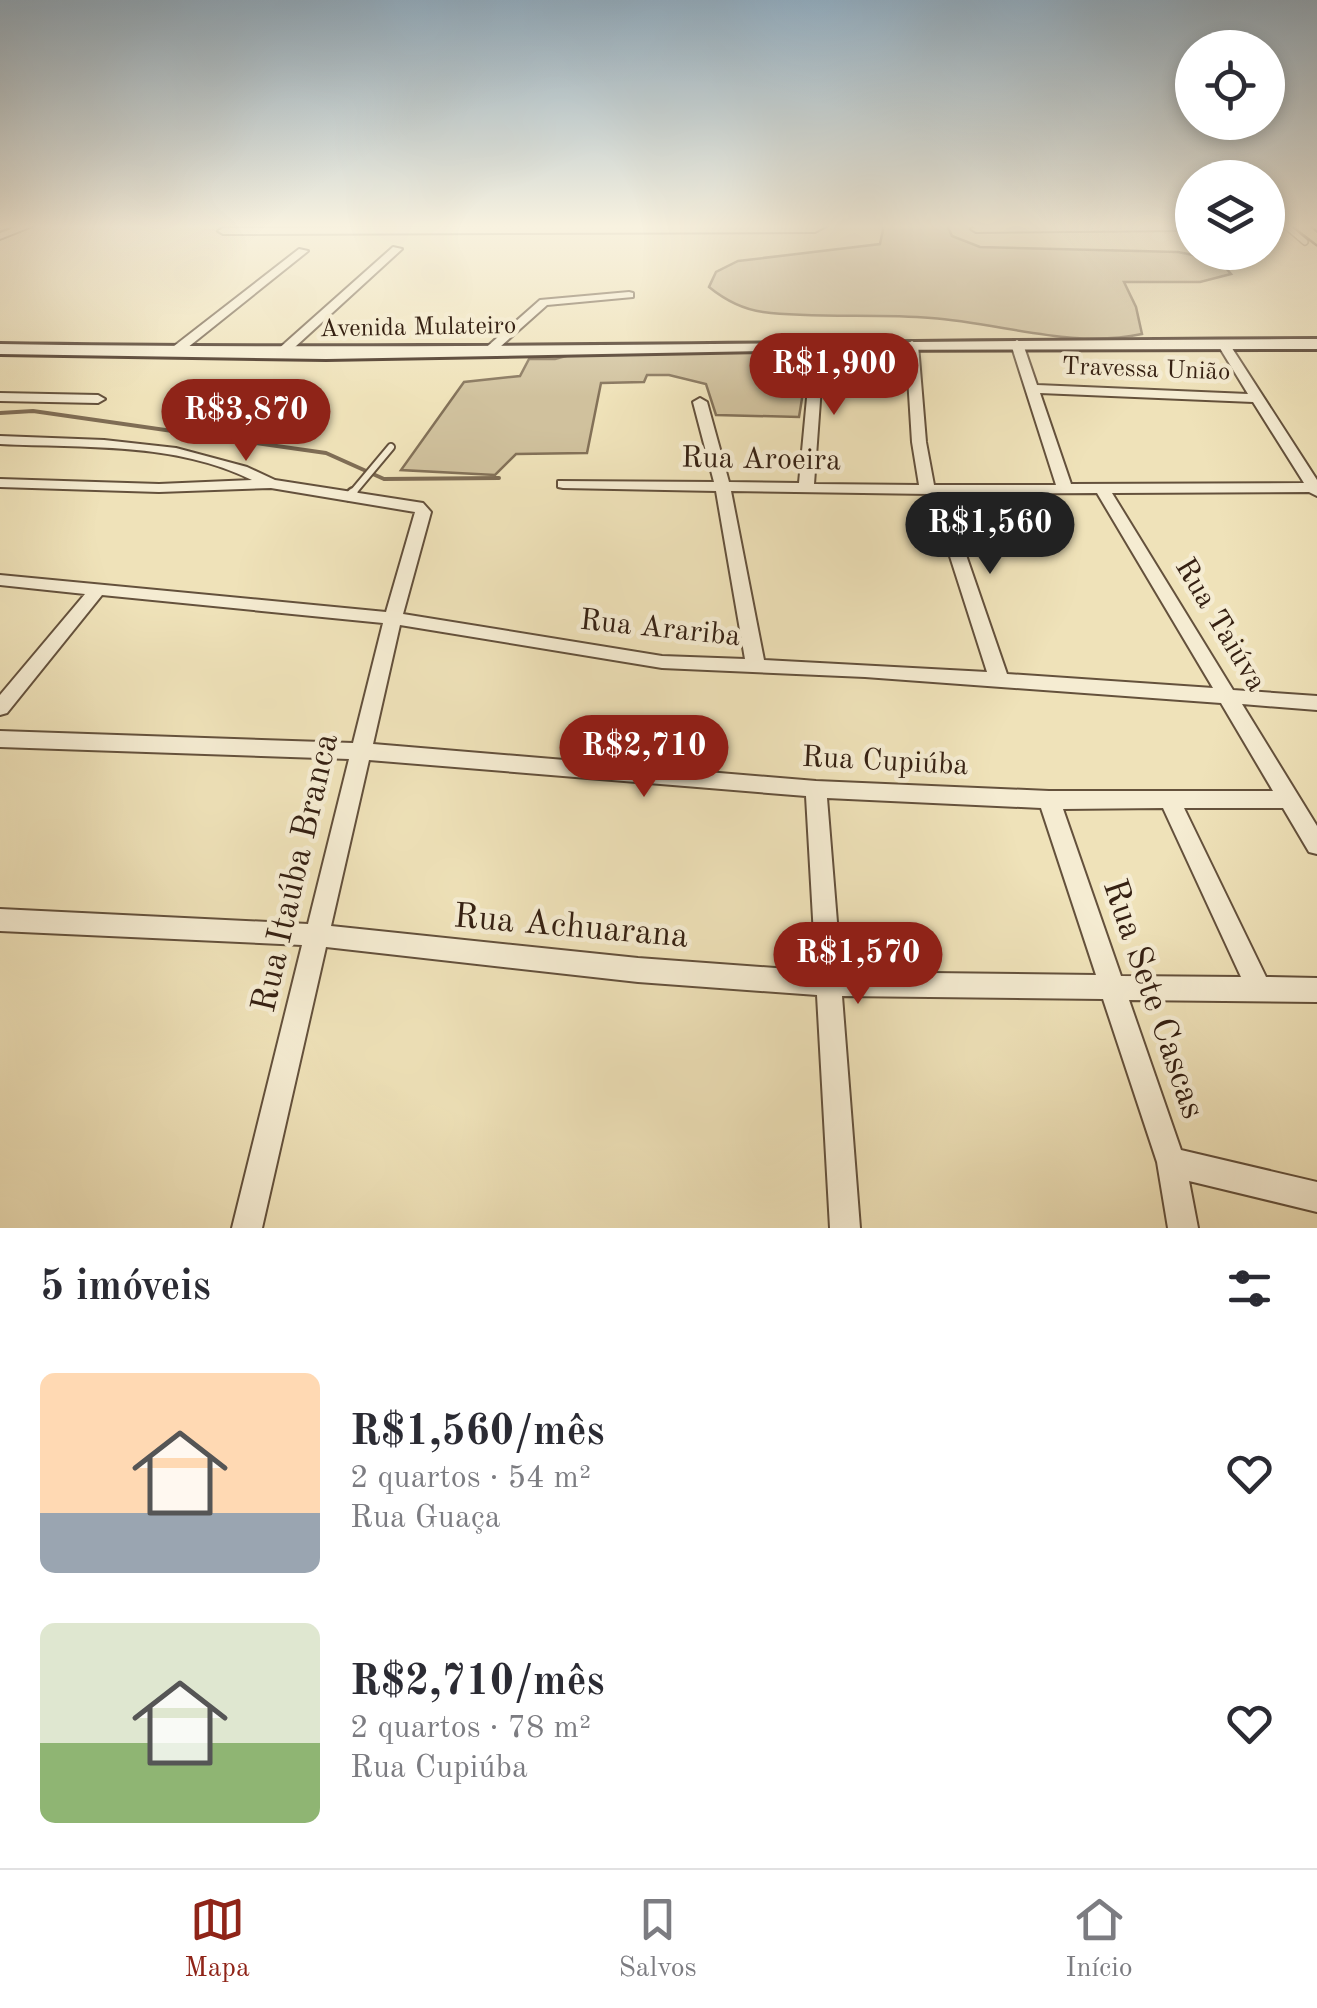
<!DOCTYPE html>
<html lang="pt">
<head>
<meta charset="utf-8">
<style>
	:root { --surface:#fff; --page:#f2f2f3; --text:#2b2b33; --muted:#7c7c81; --line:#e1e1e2; --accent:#8f2418 }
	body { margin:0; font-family:"Old Standard TT",serif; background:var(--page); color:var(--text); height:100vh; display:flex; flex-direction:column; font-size:38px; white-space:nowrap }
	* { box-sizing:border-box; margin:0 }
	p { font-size:32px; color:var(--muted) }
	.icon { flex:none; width:55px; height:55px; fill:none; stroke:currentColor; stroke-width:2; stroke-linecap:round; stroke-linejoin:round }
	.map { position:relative; height:1228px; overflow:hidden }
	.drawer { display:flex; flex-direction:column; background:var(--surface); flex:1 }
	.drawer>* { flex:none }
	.controls { position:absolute; left:1175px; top:30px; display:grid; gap:20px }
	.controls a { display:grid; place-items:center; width:110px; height:110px; border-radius:50%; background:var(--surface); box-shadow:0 5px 15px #0003; font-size:50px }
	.price { position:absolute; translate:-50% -85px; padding:0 22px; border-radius:35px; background:var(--accent); color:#fff; font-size:32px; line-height:65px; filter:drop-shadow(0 2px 5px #0008) }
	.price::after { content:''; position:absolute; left:50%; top:60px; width:30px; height:22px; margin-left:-15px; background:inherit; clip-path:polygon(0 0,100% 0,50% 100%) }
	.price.on { background:#222; color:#fff }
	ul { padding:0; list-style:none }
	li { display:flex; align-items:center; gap:30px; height:250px; padding:0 40px }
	li span { display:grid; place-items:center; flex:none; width:280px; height:200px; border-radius:15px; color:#555 }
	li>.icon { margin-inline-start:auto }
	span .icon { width:120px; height:120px; fill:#fffc; stroke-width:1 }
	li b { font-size:42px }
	h2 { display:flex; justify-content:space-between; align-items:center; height:120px; padding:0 40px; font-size:42px }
	.tab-bar { display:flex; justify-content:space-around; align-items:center; height:140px; border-top:2px solid var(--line); background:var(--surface); font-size:28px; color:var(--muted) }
	.tab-bar a { display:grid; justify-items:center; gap:5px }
	.tab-bar .on { color:var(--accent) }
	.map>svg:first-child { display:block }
</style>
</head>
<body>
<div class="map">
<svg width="1317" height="1228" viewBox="0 0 1317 1228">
	<rect width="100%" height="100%" fill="#efe2b9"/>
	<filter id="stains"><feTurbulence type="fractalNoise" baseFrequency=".002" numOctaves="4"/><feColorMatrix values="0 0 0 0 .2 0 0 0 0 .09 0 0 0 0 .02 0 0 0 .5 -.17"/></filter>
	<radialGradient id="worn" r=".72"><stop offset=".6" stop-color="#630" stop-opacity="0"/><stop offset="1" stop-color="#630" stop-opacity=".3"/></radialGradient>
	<path fill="#d0c19d" stroke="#837158" stroke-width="2.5" d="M884 225H947L952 236 980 247 1178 252 1219 260 1231 274 1200 282H1124L1136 307 1142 334C1070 349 1002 323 931 318 875 313 818 319 763 312 741 309 725 300 709 287L716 272 738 261 880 244Z
		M810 349 799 417 716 415 706 384 669 375H647L644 382 601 383 587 453 516 454 495 475 401 470 464 382 520 376 529 359H555L581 352Z"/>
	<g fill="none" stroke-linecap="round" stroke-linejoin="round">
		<path stroke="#7f6d55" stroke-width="4" d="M0 413 33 411 326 453 384 479 499 478"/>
		<g stroke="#64513c" stroke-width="8">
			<path id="lane-far2" d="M1285 225 1305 242"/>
		</g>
		<g stroke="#64513c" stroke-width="10">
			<path id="lane-far1" d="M350 496 391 447"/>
		</g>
		<g stroke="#64513c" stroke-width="14">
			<path id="lane" d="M350 496 353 493"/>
		</g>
		<g stroke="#64513c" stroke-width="4">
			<path id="street" d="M22 225H35L0 239V233Z
				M828 225 815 232 223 234 218 231 223 228Z
				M1177 225 1180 226V230L976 232 971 229 976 226Z
				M393 247 402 249 284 357H276V351Z
				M299 249 308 251 177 356H169V350Z
				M629 292 633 293V297L547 305 491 355 481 352 540 300Z
				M1017 340 1023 344 1037 385 1248 394 1218 345 1228 342 1317 480V496L1309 492 1112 493 1233 690 1317 696V710L1242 704 1317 826V854L1309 852 1283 808H1184L1266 977 1317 978V1002L1129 1000 1181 1150 1317 1182V1212L1189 1181 1198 1228H1168L1157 1162 1103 999 842 996 860 1228H830L817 995 638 982 326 947 262 1228H232L302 945 0 931V909L308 924 349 759 0 747V731L353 743 383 623 102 595 7 713 0 715V695L85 594 0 585V575L386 612 415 512 271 488 159 492 0 487V479L159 484 252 480C176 442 83 448 0 444V436L104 440 176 448 247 467 275 480 423 503 431 512 403 614 662 656 745 659 716 491 563 488 558 487V481L714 482 693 402 700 398 707 402 729 482 799 483 812 345 818 341 824 345 814 484 919 485 912 442 906 345 912 341 918 345 926 442 934 485H1056L1011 344ZM1040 393 1253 402 1304 483 1071 484ZM731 491 930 494 987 672 764 660ZM1097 493 1213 688 1007 674 945 494ZM400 625 662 668 865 677 1221 703 1273 791H1049L816 781 373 744ZM369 760 806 796 816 971 638 958 331 926ZM827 798 1041 808 1096 975 841 972ZM1163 808 1241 977 1121 976 1063 809Z
				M0 393 98 395 105 399 98 403 0 401Z"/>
		</g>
		<g stroke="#362113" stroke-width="6">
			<path id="secondary" d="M1317 339V349L818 350 326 359 0 354V344C439 351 878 340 1317 339Z"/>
		</g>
		<g stroke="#362113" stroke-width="5">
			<path id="primary" d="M1292 225H1307L1317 233V244Z"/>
		</g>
		<use href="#lane-far2" stroke="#f5ecd2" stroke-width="5"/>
		<use href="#lane-far1" stroke="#f5ecd2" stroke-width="6"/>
		<use href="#lane" stroke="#f5ecd2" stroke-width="9"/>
		<use href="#street" fill="#f5ecd2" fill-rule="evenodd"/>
		<use href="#secondary" fill="#f5ecd2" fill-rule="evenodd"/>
		<use href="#primary" fill="#efe2b9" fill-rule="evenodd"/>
	</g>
	<linearGradient id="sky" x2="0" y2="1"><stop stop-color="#91acbf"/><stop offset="0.57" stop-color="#f8f2e0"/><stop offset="1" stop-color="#f8f2e0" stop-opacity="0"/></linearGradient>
	<rect width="1317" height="397" fill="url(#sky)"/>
	<g text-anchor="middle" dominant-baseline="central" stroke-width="9" stroke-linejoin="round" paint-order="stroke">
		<g font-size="25" fill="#362113" stroke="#f5ecd2">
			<text transform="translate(418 328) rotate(-1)">Avenida Mulateiro</text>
			<text transform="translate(1146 370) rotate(2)">Travessa União</text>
		</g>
		<g font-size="30" fill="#362113" stroke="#f5ecd2">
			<text transform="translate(761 460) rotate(1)">Rua Aroeira</text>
			<text transform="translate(1220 625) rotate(59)">Rua Taiúva</text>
			<text transform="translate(660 629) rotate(6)">Rua Arariba</text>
			<text transform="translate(885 762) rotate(3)">Rua Cupiúba</text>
		</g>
		<g font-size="35" fill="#362113" stroke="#f5ecd2">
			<text transform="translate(296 873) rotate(-77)">Rua Itaúba Branca</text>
			<text transform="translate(571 927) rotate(5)">Rua Achuarana</text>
			<text transform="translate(1153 999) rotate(71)">Rua Sete Cascas</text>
		</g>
	</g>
	<rect width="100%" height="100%" filter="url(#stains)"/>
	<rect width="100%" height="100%" fill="url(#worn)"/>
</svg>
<div class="controls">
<a><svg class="icon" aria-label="locate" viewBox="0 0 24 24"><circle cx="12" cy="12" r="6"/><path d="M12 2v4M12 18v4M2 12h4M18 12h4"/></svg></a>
<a><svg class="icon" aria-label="layers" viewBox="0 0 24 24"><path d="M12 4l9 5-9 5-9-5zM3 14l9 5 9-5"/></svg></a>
</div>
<b class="price" style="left:834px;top:418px">R$1,900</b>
<b class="price" style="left:246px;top:464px">R$3,870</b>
<b class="price on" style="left:990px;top:577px">R$1,560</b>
<b class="price" style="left:644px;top:800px">R$2,710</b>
<b class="price" style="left:858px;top:1007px">R$1,570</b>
</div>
<section class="drawer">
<h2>5 imóveis<svg class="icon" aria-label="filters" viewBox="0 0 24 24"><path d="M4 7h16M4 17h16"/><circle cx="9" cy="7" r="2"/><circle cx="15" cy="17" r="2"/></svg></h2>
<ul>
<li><span style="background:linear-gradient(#ffd9b3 70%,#9aa5b1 0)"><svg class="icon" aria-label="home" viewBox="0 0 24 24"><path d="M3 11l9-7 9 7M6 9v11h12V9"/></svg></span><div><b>R$1,560/mês</b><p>2 quartos · 54 m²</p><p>Rua Guaça</p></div><svg class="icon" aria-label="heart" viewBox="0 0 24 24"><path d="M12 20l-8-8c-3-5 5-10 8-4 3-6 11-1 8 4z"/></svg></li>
<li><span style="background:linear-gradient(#dfe7d0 60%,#8fb573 0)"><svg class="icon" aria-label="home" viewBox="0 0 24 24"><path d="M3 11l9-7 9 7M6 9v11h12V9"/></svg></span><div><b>R$2,710/mês</b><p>2 quartos · 78 m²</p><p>Rua Cupiúba</p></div><svg class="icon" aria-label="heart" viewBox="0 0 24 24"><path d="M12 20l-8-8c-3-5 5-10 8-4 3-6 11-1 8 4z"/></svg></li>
</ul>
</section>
<nav class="tab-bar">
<a class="on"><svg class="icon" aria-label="map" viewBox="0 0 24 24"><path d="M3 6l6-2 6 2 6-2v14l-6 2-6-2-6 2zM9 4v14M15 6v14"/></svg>Mapa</a>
<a><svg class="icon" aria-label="saved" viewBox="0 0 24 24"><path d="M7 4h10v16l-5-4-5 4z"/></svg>Salvos</a>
<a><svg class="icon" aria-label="home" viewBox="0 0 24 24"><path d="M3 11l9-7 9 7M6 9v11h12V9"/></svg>Início</a>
</nav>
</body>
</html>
